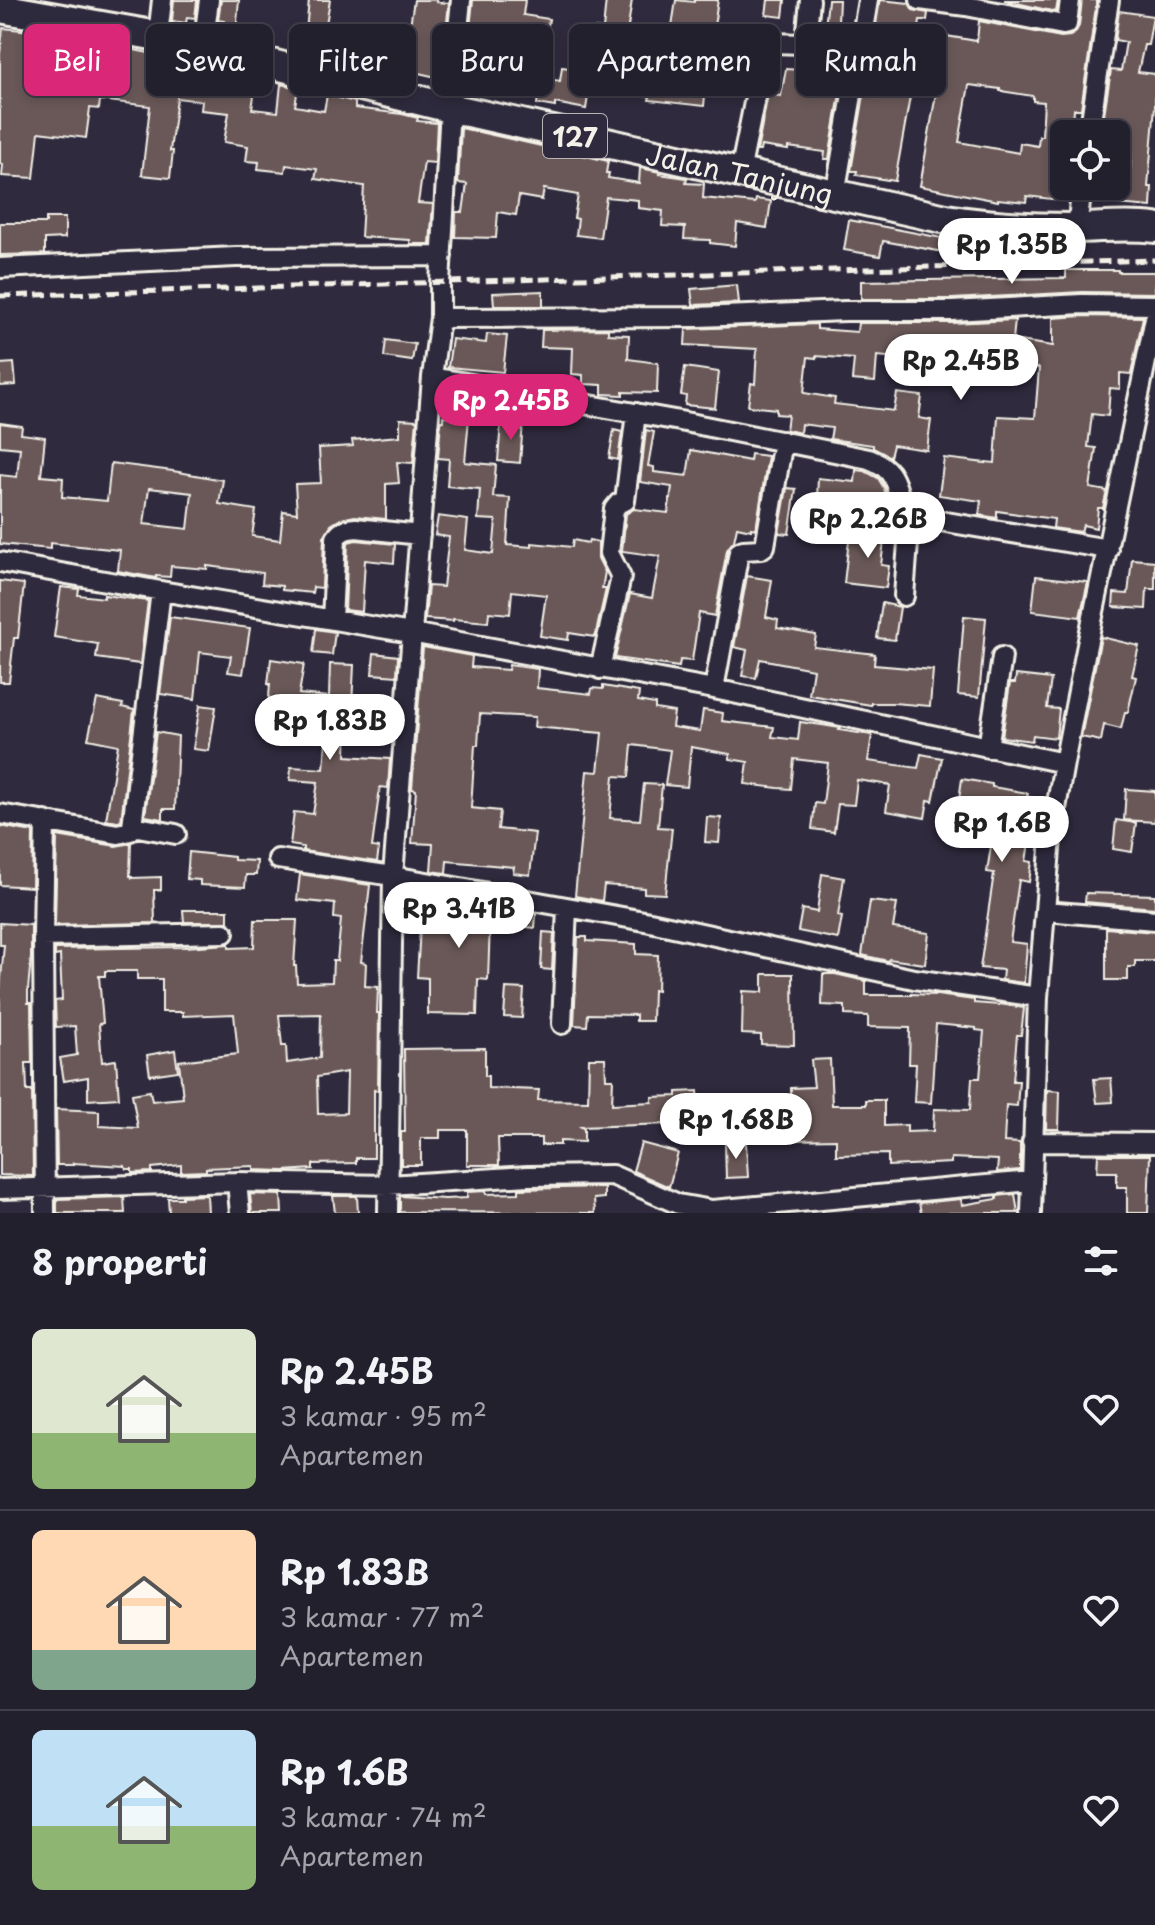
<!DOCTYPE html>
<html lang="id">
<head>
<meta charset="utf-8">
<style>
	:root { --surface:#23202e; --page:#2b2836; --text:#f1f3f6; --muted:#a3a3aa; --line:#403e4a; --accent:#db2777 }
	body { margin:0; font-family:"Playpen Sans",sans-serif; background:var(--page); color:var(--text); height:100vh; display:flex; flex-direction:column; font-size:30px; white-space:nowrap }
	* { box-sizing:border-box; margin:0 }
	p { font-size:26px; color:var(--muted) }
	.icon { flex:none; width:44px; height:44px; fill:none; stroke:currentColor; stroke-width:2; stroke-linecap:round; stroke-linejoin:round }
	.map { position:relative; height:1213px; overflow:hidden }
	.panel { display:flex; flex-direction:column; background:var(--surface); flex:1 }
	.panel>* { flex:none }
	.guide { position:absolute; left:24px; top:24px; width:1108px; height:72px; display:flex; gap:16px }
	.buttons { position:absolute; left:1050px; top:120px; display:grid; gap:16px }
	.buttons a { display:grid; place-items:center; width:80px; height:80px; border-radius:12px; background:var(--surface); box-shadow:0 4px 12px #0003,0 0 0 2px var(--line); font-size:40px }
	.price { position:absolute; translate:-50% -68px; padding:0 18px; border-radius:28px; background:#fff; color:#222; font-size:26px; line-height:52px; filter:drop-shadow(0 2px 4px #0008) }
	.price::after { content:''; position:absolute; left:50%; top:48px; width:24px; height:18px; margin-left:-12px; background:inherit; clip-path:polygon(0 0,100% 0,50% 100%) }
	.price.selected { background:var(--accent); color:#fff }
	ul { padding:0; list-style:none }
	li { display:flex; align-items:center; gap:24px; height:200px; padding:0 32px }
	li+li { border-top:2px solid var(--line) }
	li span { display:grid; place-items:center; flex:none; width:224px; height:160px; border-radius:12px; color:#555 }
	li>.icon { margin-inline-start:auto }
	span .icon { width:96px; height:96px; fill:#fffc; stroke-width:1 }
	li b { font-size:34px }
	h2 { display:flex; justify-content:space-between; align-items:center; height:96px; padding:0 32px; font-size:34px }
	.tag { padding:0 28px; border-radius:12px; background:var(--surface); box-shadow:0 4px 12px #0003,0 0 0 2px var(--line); font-size:28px; line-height:72px }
	.tag.selected { background:var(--accent); color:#fff }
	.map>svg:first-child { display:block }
</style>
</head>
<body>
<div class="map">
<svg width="1155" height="1213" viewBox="0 0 1155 1213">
	<rect width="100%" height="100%" fill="#2f2a3d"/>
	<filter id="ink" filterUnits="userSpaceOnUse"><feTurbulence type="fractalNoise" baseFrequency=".0125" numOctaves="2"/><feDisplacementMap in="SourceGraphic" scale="16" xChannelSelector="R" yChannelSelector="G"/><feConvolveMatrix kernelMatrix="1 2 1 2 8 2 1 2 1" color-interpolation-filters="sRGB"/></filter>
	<g filter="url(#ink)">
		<path fill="#6a5858" stroke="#f4f1e8" stroke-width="2" fill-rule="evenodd" d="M174 0H197L195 18 187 17 186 23 172 21Z
			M221 0H239L236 32 223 30 224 21 218 20Z
			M309 0H330L321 55 304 52Z
			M414 0H436V2L449 3 441 78 414 72 417 60 405 57Z
			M473 0H525L523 15 549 19 544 48 531 46 525 79 502 75 500 90 464 85Z
			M606 0H632L621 73 589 68 595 28 603 29Z
			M676 0 694 2V0H718L708 66 704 106 649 100 650 96 622 92 624 75 651 79 658 31 671 33Z
			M768 0H785L783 17 766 15Z
			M828 0H839L838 22H839L836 55 846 57 829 159H824L825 152 788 147V150L761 146 760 151H757L768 94 781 96 786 69 817 71 818 64H821Z
			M880 0 909 3 913 10 928 13 927 20H920L913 80 895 181 856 175 857 171H851L864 95 881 98 889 27 876 24Z
			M1004 0H1058L1056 12Z
			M1082 0H1097L1081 109H1074L1072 134H1064V186L1070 187 1068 201 1027 196 1026 202 998 199V201L920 186 946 36 977 41 979 21 1061 37 1070 36 1075 33 1079 26ZM969 85 1000 89V91L1033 96V101L1044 102 1042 136H1039L1038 146 1020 143 1019 153 959 142Z
			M1119 11 1153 16 1148 45H1144L1138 72 1155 74V106L1148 187H1152L1151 207 1118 204 1119 185H1129L1132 147 1116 146V134H1101L1111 70 1121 71 1126 42 1115 40Z
			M3 28 31 31 30 34 101 49V43L187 61 185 79 222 83V84L255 89 252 109 278 112 281 84 298 88 295 106 324 111 327 95 355 102V108L402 114 418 118 417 121 437 123 435 163 424 162 418 203 433 204 430 244H410V240L361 237 364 186 315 179 317 169 286 165 285 172 258 169 259 162 246 161 248 146 224 142 229 113 201 110 202 101 177 98 170 151H173L170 178 142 175 150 106 100 100 99 109 90 108 86 138 39 132 34 178 2 176 3 165 0 164V54Z
			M562 67 592 71 586 109 555 103V107L537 104 541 78 560 81Z
			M461 128 608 161 606 173H609L608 178 639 183 640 168 660 172 659 174 687 178 686 183 704 184 703 198 755 203 756 199 771 201 767 228 737 223 735 246 710 243V240L684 239 685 227 662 226 663 211 638 208V200L606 197 600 238 576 235 578 219 574 218 578 195 544 189 542 200 519 196 516 215 498 212 496 238 455 237 456 212H463L467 184 458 183Z
			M46 218H65V238L45 239V254L0 255V223H46Z
			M849 220 973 244 971 257 883 241 880 256 844 250Z
			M1066 270H1118V272H1155V293L1082 292 952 299H861V281L1066 278Z
			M737 285 739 303 693 305 691 289Z
			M543 291V306H494L493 293Z
			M1082 316 1143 317 1131 374 1120 373V389L1110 388 1108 416 1092 414 1088 447 1096 448 1090 488 1107 491 1103 508H1098L1096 528 1083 525 1081 532 1053 528 1054 519 997 511V518L979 515 981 501 939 495 944 458 986 463V462L995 463 998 416 1035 418 1039 368 1000 365 1002 350H966L967 348 923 350 922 360 877 356 875 382 852 380 854 359 816 356V358L808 357 804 393 835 398 834 404 894 411 897 393 922 396 919 418 931 420 927 450 893 445 890 457 873 448V445L830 439 832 428 801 424 800 433 788 430H786L788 415 776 414V409L748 406 751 383 755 384 757 349 685 345 686 329 817 324V329L857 332 858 323H952L1015 320 1013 340 1053 346V318Z
			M608 329V334L629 335 628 359 658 363 657 393 623 392V395L602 394V385L583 384V375L572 374 573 348 541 347 542 330Z
			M487 334 507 336 503 372 448 367 452 339 486 343Z
			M386 340 415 344 412 361 384 357Z
			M14 363 16 385 0 386V364Z
			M685 367 719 372 715 408 685 405 686 396 681 395Z
			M443 416 469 418 465 462 496 465 493 497 510 498 507 545 532 547V543L572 547 573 540 588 543 589 540 598 542V558L605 572 602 589H606L595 637 569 633 568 640 540 636 546 595 512 591 510 614 489 612 488 622 453 619V621L425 619 428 586 443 587 449 537 435 535 438 516 468 520 465 550 493 554 496 520 478 519 480 489 447 486 449 459 438 458 441 421H443Z
			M400 419 417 420 413 463 397 462 399 483 386 484V519L355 516 341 519 331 525 324 537 322 588 313 587 312 593 282 590V586L262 584 263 573 207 566V569L171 566 170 577 156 576V578L118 571 120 550 50 543V549L0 544V475L17 477 20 448 0 446V423L22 426 21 434 45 437 41 476 63 478 62 497 107 501 111 463 173 471 223 480 219 504 256 510 252 536 280 540 283 511 297 513 295 484 321 483 319 448 353 446 352 440 400 436ZM149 488 192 493 188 529 144 524Z
			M501 421 523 422 520 463 498 461Z
			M614 430 622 432 618 460 609 458Z
			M646 430 654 432 648 466 654 467V472L687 476 691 450 750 461 751 454 768 456 756 529 751 528V530L737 527 734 541 727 550 715 616 699 613 692 661 680 660 679 667 615 658 630 594 652 598 660 556 622 551 626 514 634 509 668 513 672 487 640 482Z
			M856 470 865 471 878 478 884 488 886 498 873 496 871 515 830 512 828 537 815 536 818 478 855 482Z
			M787 488 796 489 789 534 779 533Z
			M868 523 886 525 881 565 889 566 886 588 844 583 849 540 866 542Z
			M356 540 395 544 394 563 365 560 362 612 345 610 348 542Z
			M1132 559 1155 561V589H1147L1146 609 1113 607 1114 593 1128 594Z
			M747 576 772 580 766 617 778 620 777 628 816 635 814 647 875 654 874 665 933 670 930 706 893 703H871V705L809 695 813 669 760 659 756 678 742 676 747 650 734 647Z
			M1036 576 1088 582 1080 617 1032 611Z
			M0 581 24 584 18 638H14L9 682H0Z
			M61 587 79 589 78 595 104 598V595L148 601 140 664 96 658 98 644 54 637Z
			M882 603 900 607 895 640 877 638Z
			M964 616 986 618 979 697 958 695Z
			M170 617 250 628 243 674 228 672 231 656 200 652 195 699 160 694Z
			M316 629 335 632 332 655 313 653Z
			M1101 637 1139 646 1132 676 1136 677 1128 712H1125L1121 729 1104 725 1101 741 1081 737Z
			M423 647 472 656 471 667 508 670 509 665 538 669 537 688 591 694 592 688 603 689V686L639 692 638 701 655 704V709L674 712 672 727 700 731 703 710 723 713 722 721 774 727 772 737 798 740 800 722 822 725 840 728 839 730 872 735 868 761 918 768 921 754 942 758 933 801 928 800 925 818 886 811 890 785 857 780 854 805 838 804 834 832 812 829 815 803 823 804 828 763 794 759 791 789 778 788 745 784 748 762 730 759V754L691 747 687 787 665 785 670 750 632 745 629 777 614 776 610 818 640 820 644 784 662 785 658 827 672 828 665 894 644 893V888L604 885 602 901 575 896 587 771 598 772 602 733 534 727 535 717 480 714 478 745H475L471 808 500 811 498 829 535 833 530 875 513 873 514 867 447 861 446 873 431 871 433 844 412 843 416 790 412 789Z
			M374 653 398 656 397 676 372 674Z
			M271 659 304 664 299 694 329 697 330 664 354 665 352 706 378 707 377 729 347 726 346 756 390 759 388 788 380 787 372 847 379 848 377 862 303 851V847L290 845 294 812 313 814 318 782 290 780 291 767 324 769 326 741 266 735 270 684H268Z
			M1016 675 1051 679 1047 708 1059 709 1056 738 1033 735 1032 741 1002 737 1010 683H1015Z
			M97 699 123 704 122 707 134 710 121 821 118 822 106 820 118 745 88 739Z
			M200 705 216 707 209 751 193 749Z
			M156 732 178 736 175 809H163V819L145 816Z
			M962 779 992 784V787L1028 793 1027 797 1044 799 1039 832 1031 831 1026 861 1032 862 1029 882 1019 880 1010 942 1027 944 1024 983 1002 980 1003 970 980 968 994 873 987 872 993 833 955 826Z
			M1126 789 1155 791V822L1124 820Z
			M707 817 721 818 719 843 705 842Z
			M1116 820 1136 823 1132 852 1113 849Z
			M0 826 33 832 32 887 0 885Z
			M57 836 116 846 131 843 130 876H132V878L161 877V890H154L155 923 55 925Z
			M189 852 234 857V860L257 861 256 875H246L245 887 200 885V880L187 879Z
			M300 874 370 885 361 962 366 963 365 986 378 987 377 1013H379L378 1091 374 1090V1158H356V1163L313 1164V1169L284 1171 254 1170V1166L206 1168V1171L181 1172V1165L152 1168V1172L132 1173V1169H126L125 1166 73 1163V1165H57L56 1109 99 1111V1126L138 1128 132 1094 150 1091 152 1101 183 1098 179 1061 238 1054 234 1014 183 1016V1012H162V979H137V971H105V976H99L103 1023 99 1024 102 1062 116 1060 119 1098 88 1100V1077L64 1081 60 1058 77 1055 75 1026 56 1027 55 1001 62 1000 60 955 55 956V949L184 947 229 944V948L254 947 255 920H297L294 966H296L297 983 332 982 333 961H337L341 919 334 918 335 904 297 900ZM321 1014 320 1058 287 1063 286 1046H282L279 1015ZM347 1072 346 1113 318 1114 317 1077Z
			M822 874 844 878 838 916 842 917 838 939 798 931 802 909 817 912Z
			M422 893 536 914 535 928 490 923 488 980 478 979 477 1015 428 1014V978L417 977Z
			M1086 893 1155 895V908L1085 902Z
			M870 901 897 904 893 928 929 933 925 964 889 959 888 961 862 955Z
			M183 910H228V922H184Z
			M0 923 31 925V957L28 990V1003H31L32 1063H26L27 1091H32L33 1176 0 1175V990L4 945H0Z
			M1106 928 1155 932V961H1135V967H1128V980H1106Z
			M543 932 554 933 552 970 541 969Z
			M578 937H587V941L636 944V954L658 955 657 991 653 990 652 1021H636V1015L588 1014 587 1026 574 1025Z
			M763 974H793L794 1045 761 1044V1035L742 1034 743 991 763 992Z
			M823 974H835L866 981V995H911V994L937 995 974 1000V1003L999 1005 1000 1004 1024 1008 1021 1035H1017L1013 1081H1019L1017 1106 1006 1105 1004 1142 1020 1143V1170L997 1172 998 1160 951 1158V1163L888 1166V1154L836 1155V1139L792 1140 791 1088 814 1087 811 1060 830 1059 832 1105H866V1100H884V1126L907 1125V1132L933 1131 934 1109 970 1110 972 1078H980L984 1031 976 1030V1028L936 1024 931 1103 914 1102 916 1064H909L910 1028 868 1027V1016L845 1015V1006L822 1005Z
			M506 988 524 989 522 1018 504 1017Z
			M485 1048V1076H488V1088L539 1090 538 1100 588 1101 589 1058H605L606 1079H613L612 1104 652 1102V1097L677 1096V1092L698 1091 700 1123 581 1127 584 1129V1142L560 1141V1145H541V1138H498L499 1165H467V1130H440V1138H421V1165H401V1132H405L404 1049Z
			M175 1050 178 1071 150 1075 147 1055Z
			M1111 1078 1113 1102 1097 1103 1094 1079Z
			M1047 1090 1060 1091 1059 1129H1046Z
			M641 1143 678 1153 669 1187 633 1171Z
			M746 1143 748 1177 726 1178 725 1144Z
			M1098 1155H1150L1148 1213H1127V1187H1117V1172H1097Z
			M604 1187V1198L594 1199 595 1213 400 1212V1196L445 1199 467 1198V1192L486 1191V1194L519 1193V1189Z
			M250 1194 281 1195 282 1213H252Z
			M1015 1194 1018 1213H921L919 1203 961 1199 962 1205 997 1199V1196Z
			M207 1195 208 1213H169L168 1198H182V1196Z
			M333 1196H357L358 1213H335Z
			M124 1197 125 1213H57V1199Z"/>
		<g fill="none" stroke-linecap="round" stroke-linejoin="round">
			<g stroke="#f4f1e8" stroke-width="24">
				<path id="street" d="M920 0 966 6 1063 25 1067 24 1070 0
					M158 36 162 0
					M203 47 209 0
					M1089 134 1109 0
					M740 173 765 47 768 44 772 43 803 44 806 41 810 0
					M835 195 868 0
					M1077 228 1082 186
					M0 268 236 257 442 256
					M440 318 698 317 845 311H952L1082 304 1155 305
					M432 377 680 421 869 459C903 472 891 491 910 516L1108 549
					M0 562 161 591 411 633 714 689 1064 763 1086 650 1155 318
					M904 596 910 516
					M332 620 336 538C341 530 347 529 356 528L420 535
					M600 669 621 577 609 553 614 509 619 503 625 501 636 413
					M714 689 739 552 743 550 761 549 765 546 783 441
					M988 748 1002 657
					M0 814 118 834 130 831 132 826 161 591
					M45 821 43 937 45 1213
					M132 826 176 834
					M278 859 393 876 567 907 650 922 914 979 1038 997
					M1045 911 1155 920
					M43 937 224 933
					M562 1024 567 907
					M1032 1142 1155 1143
					M237 1182 240 1213
					M0 1189 237 1182 389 1185 528 1176 612 1175 678 1204 712 1210 1031 1181
					M388 1213 393 876 432 377 440 318V283L450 108 461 0
					M1031 1213 1038 997 1051 837 1064 763"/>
			</g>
			<g stroke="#f4f1e8" stroke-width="34">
				<g id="primary">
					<path id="s1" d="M0 8 158 36 450 108 946 219C989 226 1030 228 1073 228 1100 228 1127 224 1155 228"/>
				</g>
			</g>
			<use href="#street" stroke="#2f2a3d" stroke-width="18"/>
			<use href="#primary" stroke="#2f2a3d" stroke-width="28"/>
			<path stroke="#f4f1e8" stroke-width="5" stroke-dasharray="12 6" stroke-linecap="butt" d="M0 296 1155 260"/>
		</g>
	</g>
	<g text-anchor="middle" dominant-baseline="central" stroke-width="7" stroke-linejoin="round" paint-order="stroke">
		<rect fill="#2f2a3d" stroke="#b9b5b5" stroke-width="2" x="543" y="114" width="64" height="44" rx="6"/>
		<g font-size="26" font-weight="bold" fill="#f4f1e8">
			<text x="575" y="136">127</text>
		</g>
		<g font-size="28" fill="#f4f1e8" stroke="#2f2a3d">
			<text stroke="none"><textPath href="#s1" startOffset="758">Jalan Tanjung</textPath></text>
		</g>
	</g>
</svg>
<div class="buttons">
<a><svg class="icon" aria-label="locate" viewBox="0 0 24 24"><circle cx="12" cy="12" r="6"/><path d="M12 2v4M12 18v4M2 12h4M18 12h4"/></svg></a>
</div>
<b class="price" style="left:1012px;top:286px">Rp 1.35B</b>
<b class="price" style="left:961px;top:402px">Rp 2.45B</b>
<b class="price selected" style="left:511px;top:442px">Rp 2.45B</b>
<b class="price" style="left:868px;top:560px">Rp 2.26B</b>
<b class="price" style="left:330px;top:762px">Rp 1.83B</b>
<b class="price" style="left:1002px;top:864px">Rp 1.6B</b>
<b class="price" style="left:459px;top:950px">Rp 3.41B</b>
<b class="price" style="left:736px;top:1161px">Rp 1.68B</b>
<div class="guide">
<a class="tag selected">Beli</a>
<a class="tag">Sewa</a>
<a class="tag">Filter</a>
<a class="tag">Baru</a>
<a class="tag">Apartemen</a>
<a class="tag">Rumah</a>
</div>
</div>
<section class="panel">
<h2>8 properti<svg class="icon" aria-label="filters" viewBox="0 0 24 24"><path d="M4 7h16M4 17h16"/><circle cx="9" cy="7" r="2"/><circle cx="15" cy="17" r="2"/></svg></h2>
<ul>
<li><span style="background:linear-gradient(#dfe7d0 65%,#8fb573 0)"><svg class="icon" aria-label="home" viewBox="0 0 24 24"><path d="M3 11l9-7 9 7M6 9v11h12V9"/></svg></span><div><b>Rp 2.45B</b><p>3 kamar · 95 m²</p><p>Apartemen</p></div><svg class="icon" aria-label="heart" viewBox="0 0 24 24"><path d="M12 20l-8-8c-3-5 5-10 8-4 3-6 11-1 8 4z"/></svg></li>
<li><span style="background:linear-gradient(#ffd9b3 75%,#7fa58c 0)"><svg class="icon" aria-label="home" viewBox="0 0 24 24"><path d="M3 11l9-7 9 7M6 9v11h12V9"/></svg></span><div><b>Rp 1.83B</b><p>3 kamar · 77 m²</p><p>Apartemen</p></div><svg class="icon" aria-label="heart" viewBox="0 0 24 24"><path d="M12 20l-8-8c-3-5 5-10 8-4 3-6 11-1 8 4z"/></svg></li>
<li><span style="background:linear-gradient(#bfe0f5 60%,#8fb573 0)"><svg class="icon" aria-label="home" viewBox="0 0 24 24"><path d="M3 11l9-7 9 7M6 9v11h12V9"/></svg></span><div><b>Rp 1.6B</b><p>3 kamar · 74 m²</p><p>Apartemen</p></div><svg class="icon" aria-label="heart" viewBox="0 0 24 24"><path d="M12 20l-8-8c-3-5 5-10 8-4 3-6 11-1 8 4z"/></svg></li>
</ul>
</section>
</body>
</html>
